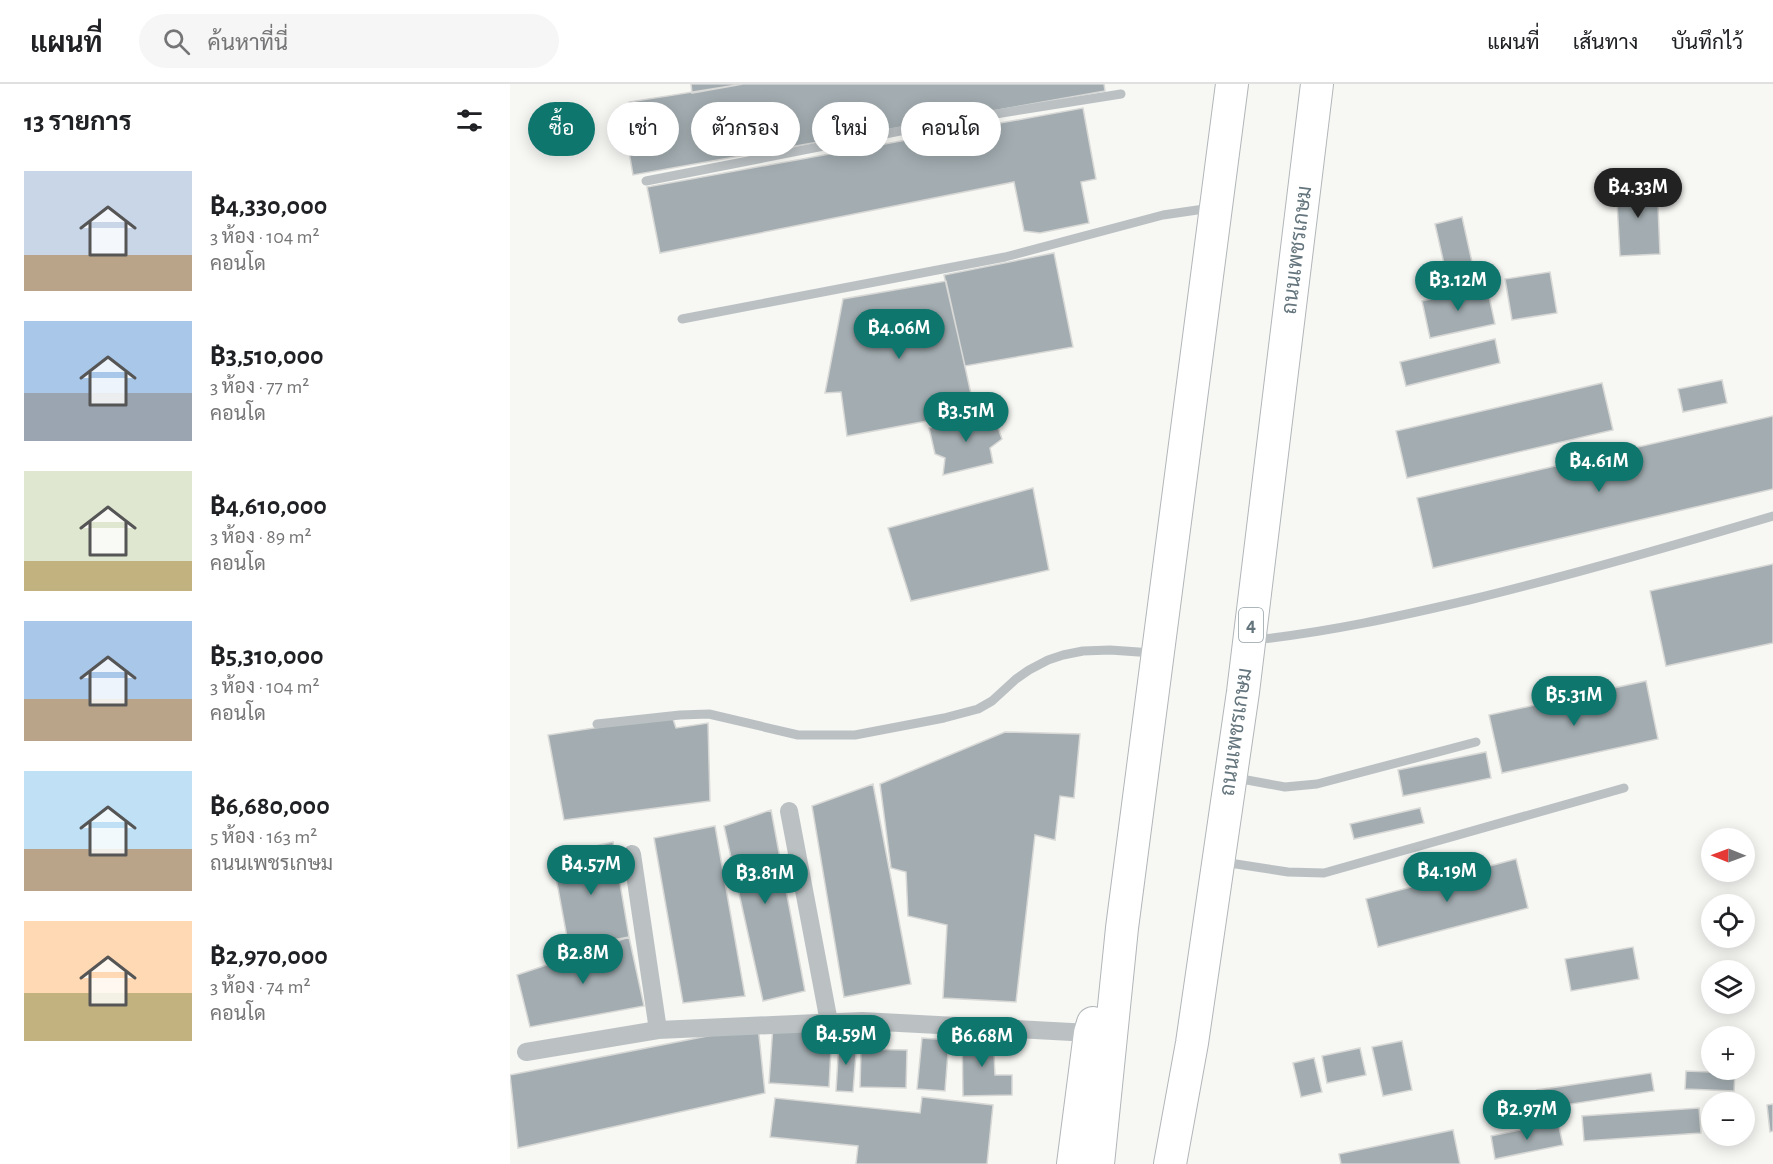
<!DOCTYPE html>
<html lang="th">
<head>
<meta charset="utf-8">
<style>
	:root { --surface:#fff; --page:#f6f6f6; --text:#202124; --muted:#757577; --line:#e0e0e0; --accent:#0f766e }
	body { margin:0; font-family:"Alegreya Sans",Sarabun,sans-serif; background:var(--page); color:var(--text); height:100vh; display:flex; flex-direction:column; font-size:22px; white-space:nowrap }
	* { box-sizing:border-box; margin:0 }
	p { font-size:20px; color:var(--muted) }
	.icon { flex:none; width:33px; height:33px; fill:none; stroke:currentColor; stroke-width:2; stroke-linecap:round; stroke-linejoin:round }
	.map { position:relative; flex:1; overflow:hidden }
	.sheet { display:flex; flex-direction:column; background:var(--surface); width:510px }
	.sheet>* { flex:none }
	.banner { position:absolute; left:18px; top:18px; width:570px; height:54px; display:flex; gap:12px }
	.needle { width:39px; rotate:271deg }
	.tools { position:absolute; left:1191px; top:744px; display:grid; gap:12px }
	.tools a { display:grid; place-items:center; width:54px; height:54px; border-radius:50%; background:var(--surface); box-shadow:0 3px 15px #0003; font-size:30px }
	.price { position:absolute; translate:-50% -51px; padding:0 14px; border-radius:21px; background:var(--accent); color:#fff; font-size:20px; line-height:39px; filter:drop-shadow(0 2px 3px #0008) }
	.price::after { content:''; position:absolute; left:50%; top:36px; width:18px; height:14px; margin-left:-9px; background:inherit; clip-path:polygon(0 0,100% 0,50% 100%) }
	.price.active { background:#222; color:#fff }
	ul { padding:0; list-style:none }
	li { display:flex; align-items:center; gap:18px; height:150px; padding:0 24px }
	li span { display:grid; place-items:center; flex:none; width:168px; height:120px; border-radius:0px; color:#555 }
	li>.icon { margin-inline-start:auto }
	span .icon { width:72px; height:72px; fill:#fffc; stroke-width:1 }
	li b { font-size:26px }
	h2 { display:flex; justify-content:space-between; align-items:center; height:72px; padding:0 24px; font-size:26px }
	.tag { padding:0 21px; border-radius:27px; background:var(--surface); box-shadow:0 3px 15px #0003; font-size:21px; line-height:54px }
	.tag.active { background:var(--accent); color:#fff }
	header { display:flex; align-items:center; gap:36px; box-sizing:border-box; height:84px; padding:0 30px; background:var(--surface); border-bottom:2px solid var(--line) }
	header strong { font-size:28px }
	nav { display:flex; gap:33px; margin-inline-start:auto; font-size:21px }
	.search { width:420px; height:54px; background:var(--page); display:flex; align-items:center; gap:15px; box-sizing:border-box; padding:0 21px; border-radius:33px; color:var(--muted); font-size:22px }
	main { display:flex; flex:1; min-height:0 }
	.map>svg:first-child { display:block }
</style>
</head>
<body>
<header>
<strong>แผนที่</strong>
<div class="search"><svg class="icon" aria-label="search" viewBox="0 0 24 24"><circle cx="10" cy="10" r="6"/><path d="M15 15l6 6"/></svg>ค้นหาที่นี่</div>
<nav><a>แผนที่</a><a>เส้นทาง</a><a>บันทึกไว้</a></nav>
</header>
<main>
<section class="sheet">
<h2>13 รายการ<svg class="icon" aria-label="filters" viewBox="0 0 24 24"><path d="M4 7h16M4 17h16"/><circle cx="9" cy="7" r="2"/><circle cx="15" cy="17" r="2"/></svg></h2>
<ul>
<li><span style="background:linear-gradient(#c9d6e8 70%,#b9a48a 0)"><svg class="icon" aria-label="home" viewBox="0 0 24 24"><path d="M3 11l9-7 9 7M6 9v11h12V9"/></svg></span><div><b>฿4,330,000</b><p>3 ห้อง · 104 m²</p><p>คอนโด</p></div></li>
<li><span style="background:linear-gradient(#a9c7e8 60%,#9aa5b1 0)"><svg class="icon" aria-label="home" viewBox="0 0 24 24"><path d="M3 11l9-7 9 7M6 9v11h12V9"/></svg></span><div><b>฿3,510,000</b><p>3 ห้อง · 77 m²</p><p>คอนโด</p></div></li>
<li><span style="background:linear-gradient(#dfe7d0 75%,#c2b280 0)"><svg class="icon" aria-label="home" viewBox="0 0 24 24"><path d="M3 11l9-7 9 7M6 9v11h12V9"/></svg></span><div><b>฿4,610,000</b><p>3 ห้อง · 89 m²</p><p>คอนโด</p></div></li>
<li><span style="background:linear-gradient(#a9c7e8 65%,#b9a48a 0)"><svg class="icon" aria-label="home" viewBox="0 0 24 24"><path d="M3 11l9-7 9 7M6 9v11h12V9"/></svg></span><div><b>฿5,310,000</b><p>3 ห้อง · 104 m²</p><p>คอนโด</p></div></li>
<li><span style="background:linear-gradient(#bfe0f5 65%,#b9a48a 0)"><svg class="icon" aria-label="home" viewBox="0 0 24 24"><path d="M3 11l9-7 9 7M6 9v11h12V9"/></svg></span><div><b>฿6,680,000</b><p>5 ห้อง · 163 m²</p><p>ถนนเพชรเกษม</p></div></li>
<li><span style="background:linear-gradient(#ffd9b3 60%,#c2b280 0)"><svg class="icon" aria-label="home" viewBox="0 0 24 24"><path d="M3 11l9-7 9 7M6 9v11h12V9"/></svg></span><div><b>฿2,970,000</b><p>3 ห้อง · 74 m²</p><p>คอนโด</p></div></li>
</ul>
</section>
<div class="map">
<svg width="1263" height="1080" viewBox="0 0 1263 1080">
	<rect width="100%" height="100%" fill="#f7f7f4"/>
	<path fill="#a3adb1" stroke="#d8d8d6" stroke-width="1.5" d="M181 0H233L182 9Z
		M233 0H594L595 7 123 91 117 56 119 42 123 40 119 18Z
		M573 24 586 95 571 98 579 139 530 149 514 147 504 98 150 169 137 103Z
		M1147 98 1150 170 1110 172 1106 100Z
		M952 133 964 187 937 193 925 140Z
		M544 169 563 263 455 282 434 191Z
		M1040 188 1047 229 1002 236 995 195Z
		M436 197 465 328 337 352 331 308 315 309 333 215Z
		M977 203 985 240 920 254 912 217Z
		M985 255 990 279 896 302 890 278Z
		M1212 296 1217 319 1173 328 1168 305Z
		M1092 299 1103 346 897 394 886 347Z
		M483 329 492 355 480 364 483 379 433 391 435 374 425 370 419 344Z
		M1263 332V405L923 484 907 414Z
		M523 404 539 486 401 517 378 444Z
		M1263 480V559L1156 582 1140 507Z
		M1136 597 1148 655 992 689 979 631Z
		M162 632 166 644 198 639 200 717 54 736 38 651Z
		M495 648 570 650 564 714 550 712 545 756 525 751 506 918 433 914 437 841 398 832 396 788 381 784 370 700Z
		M976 668 981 694 893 712 888 686Z
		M363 700 401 900 334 913 302 722Z
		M910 724 914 739 844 755 840 740Z
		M261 726 295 907 253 917 214 742Z
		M205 742 235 912 173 919 144 754Z
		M103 758 119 853 59 864 42 772Z
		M1006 775 1018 824 868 863 856 815Z
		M119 853 134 922 20 943 7 891Z
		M1123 863 1129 895 1061 907 1055 875Z
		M263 941 322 945 319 1003 259 999Z
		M248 942 255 1009 8 1064 0 991Z
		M483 949 485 991H502V1011L453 1012 452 950Z
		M412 954 439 956 435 1007 407 1005Z
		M329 956 347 957 343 1008 326 1007Z
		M892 957 902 1006 873 1012 862 963Z
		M850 964 856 991 817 999 812 972Z
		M351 965 397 966 396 1004 350 1003Z
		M804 974 812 1008 791 1013 783 979Z
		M1176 987 1225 989 1224 1007 1175 1005Z
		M1141 989 1144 1007 1030 1025 1027 1006Z
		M412 1013 483 1021 477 1080H346L348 1062 260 1053 265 1014 410 1029Z
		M1263 1020V1047L1260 1048 1257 1021Z
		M1189 1024 1191 1049 1074 1057 1072 1032Z
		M1048 1038 1053 1061 985 1075 981 1052Z
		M943 1046 950 1080H831L829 1070Z"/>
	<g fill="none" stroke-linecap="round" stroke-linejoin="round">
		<g stroke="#b1b6b8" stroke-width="34">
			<path id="trunk" d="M563 1080 580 949 583 939
				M588 1080 612 844 722 0
				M660 1080 682 959 733 608 807 0"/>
		</g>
		<path stroke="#bbc1c3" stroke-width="9" d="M136 97 436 38 611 10
			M172 235 495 173 653 131 701 124
			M744 556C819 548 886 533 959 516 1062 491 1162 462 1263 432
			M87 640 170 631 199 630 288 651H345L434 634 468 625 482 617 506 595 519 586 538 576 553 571 573 567 600 566 643 569
			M726 694 775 703 807 700 966 658
			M713 778 778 788 814 789 1114 704"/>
		<path stroke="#bbc1c3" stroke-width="18" d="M279 727 319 938
			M122 770 148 946
			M16 968 148 946 352 937 580 949"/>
		<use href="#trunk" stroke="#fff" stroke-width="32"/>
	</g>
	<g text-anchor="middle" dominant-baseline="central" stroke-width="6" stroke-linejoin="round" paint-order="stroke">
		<rect fill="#fff" stroke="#929ea4" stroke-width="1.5" x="729" y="524" width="24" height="34" rx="4.5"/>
		<g font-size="20" font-weight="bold" fill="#64757d">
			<text x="741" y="541">4</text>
		</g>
		<g font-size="21" fill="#64757d" stroke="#fff">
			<text transform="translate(787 166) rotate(-83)">ถนนเพชรเกษม</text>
			<text transform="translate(726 648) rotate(-82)">ถนนเพชรเกษม</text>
		</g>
	</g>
</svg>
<div class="tools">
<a><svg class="needle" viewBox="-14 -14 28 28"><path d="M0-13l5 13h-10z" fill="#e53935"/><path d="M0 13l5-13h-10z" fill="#757577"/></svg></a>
<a><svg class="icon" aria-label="locate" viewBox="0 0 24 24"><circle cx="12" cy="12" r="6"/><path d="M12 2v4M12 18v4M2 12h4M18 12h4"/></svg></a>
<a><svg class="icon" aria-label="layers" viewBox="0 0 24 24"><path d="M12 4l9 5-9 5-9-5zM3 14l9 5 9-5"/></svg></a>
<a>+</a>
<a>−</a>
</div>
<b class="price active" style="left:1128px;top:135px">฿4.33M</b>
<b class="price" style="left:948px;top:228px">฿3.12M</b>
<b class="price" style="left:389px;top:276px">฿4.06M</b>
<b class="price" style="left:456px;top:359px">฿3.51M</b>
<b class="price" style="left:1089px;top:409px">฿4.61M</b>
<b class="price" style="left:1064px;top:643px">฿5.31M</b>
<b class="price" style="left:81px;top:812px">฿4.57M</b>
<b class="price" style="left:937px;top:819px">฿4.19M</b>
<b class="price" style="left:255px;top:821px">฿3.81M</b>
<b class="price" style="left:73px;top:901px">฿2.8M</b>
<b class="price" style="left:336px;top:982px">฿4.59M</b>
<b class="price" style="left:472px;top:984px">฿6.68M</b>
<b class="price" style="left:1017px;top:1057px">฿2.97M</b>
<div class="banner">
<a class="tag active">ซื้อ</a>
<a class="tag">เช่า</a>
<a class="tag">ตัวกรอง</a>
<a class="tag">ใหม่</a>
<a class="tag">คอนโด</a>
</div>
</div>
</main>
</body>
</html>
